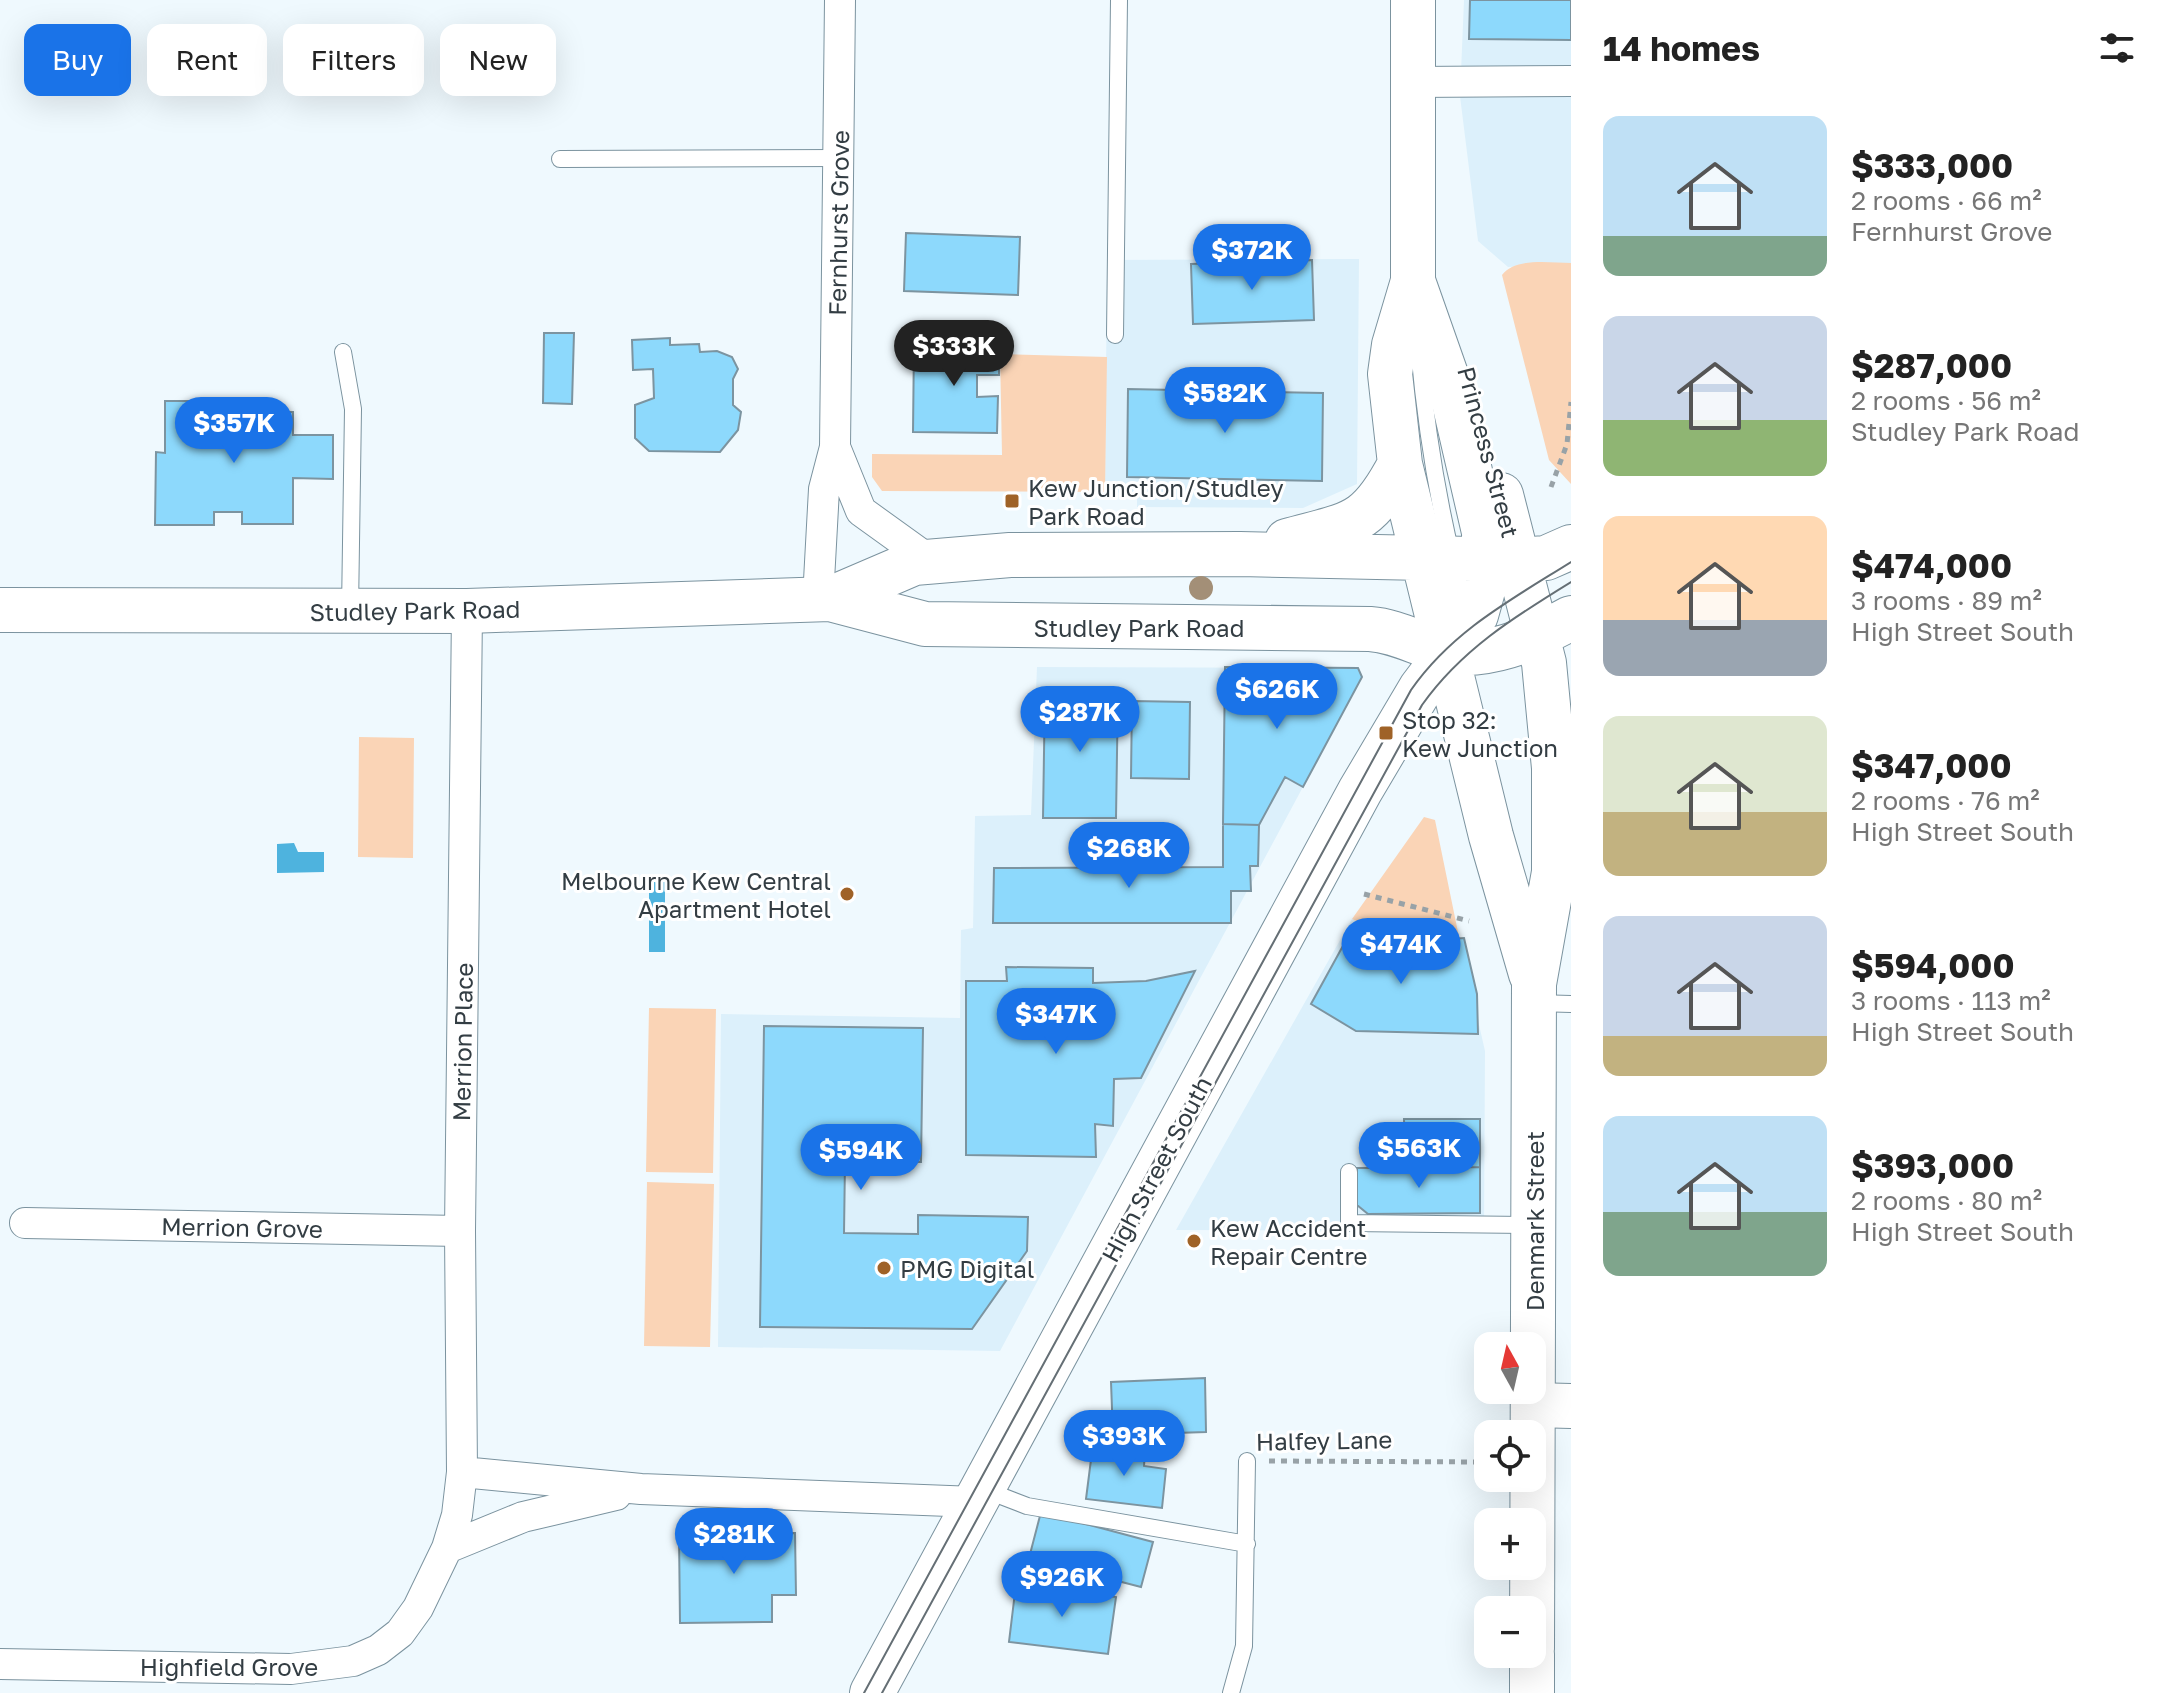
<!DOCTYPE html>
<html lang="en">
<head>
<meta charset="utf-8">
<style>
	:root { --surface:#fff; --page:#f6f6f6; --text:#222; --muted:#767676; --accent:#1a73e8 }
	body { margin:0; font-family:"Golos Text",sans-serif; background:var(--page); color:var(--text); height:100vh; display:flex; flex-direction:column; font-size:30px; white-space:nowrap }
	* { box-sizing:border-box; margin:0 }
	p { font-size:26px; color:var(--muted) }
	.icon { flex:none; width:44px; height:44px; fill:none; stroke:currentColor; stroke-width:2; stroke-linecap:round; stroke-linejoin:round }
	.map { position:relative; flex:1; overflow:hidden }
	.drawer { display:flex; flex-direction:column; background:var(--surface); width:600px }
	.drawer>* { flex:none }
	.guide { position:absolute; left:24px; top:24px; width:760px; height:72px; display:flex; gap:16px }
	.needle { width:52px; rotate:352deg }
	.buttons { position:absolute; left:1474px; top:1332px; display:grid; gap:16px }
	.buttons a { display:grid; place-items:center; width:72px; height:72px; border-radius:16px; background:var(--surface); box-shadow:0 8px 32px #0002; font-size:40px }
	.price { position:absolute; translate:-50% -68px; padding:0 18px; border-radius:28px; background:var(--accent); color:#fff; font-size:26px; line-height:52px; filter:drop-shadow(0 2px 4px #0008) }
	.price::after { content:''; position:absolute; left:50%; top:48px; width:24px; height:18px; margin-left:-12px; background:inherit; clip-path:polygon(0 0,100% 0,50% 100%) }
	.price.active { background:#222; color:#fff }
	ul { padding:0; list-style:none }
	li { display:flex; align-items:center; gap:24px; height:200px; padding:0 32px }
	li span { display:grid; place-items:center; flex:none; width:224px; height:160px; border-radius:16px; color:#555 }
	li>.icon { margin-inline-start:auto }
	span .icon { width:96px; height:96px; fill:#fffc; stroke-width:1 }
	li b { font-size:34px }
	h2 { display:flex; justify-content:space-between; align-items:center; height:96px; padding:0 32px; font-size:34px }
	.pill { padding:0 28px; border-radius:16px; background:var(--surface); box-shadow:0 8px 32px #0002; font-size:28px; line-height:72px }
	.pill.active { background:var(--accent); color:#fff }
	main { display:flex; flex:1; min-height:0 }
	.map>svg:first-child { display:block }
</style>
</head>
<body>
<main>
<div class="map">
<svg width="1571" height="1693" viewBox="0 0 1571 1693">
	<rect width="100%" height="100%" fill="#eff9fe"/>
	<path fill="#dcf0fb" d="M1464 0H1571V263L1508 267 1478 241 1460 96Z
		M1359 259 1357 484 1303 508 1137 507V493L1105 492 1107 260Z
		M1037 667 1358 668 1362 677 1000 1351 718 1347 721 1014 960 1018 961 930 973 928 975 816 1031 815Z
		M1352 919 1404 942 1459 937 1485 1051 1484 1231 1176 1230Z"/>
	<path fill="#fad4b6" d="M1571 263V484L1549 460 1502 275C1516 257 1550 263 1571 263Z
		M1000 354 1107 357 1105 492 882 491 872 477V454L1002 455Z
		M359 737 414 738 413 858 358 857Z
		M1424 817 1435 820 1459 937 1404 942 1352 919Z
		M649 1008 716 1009 713 1173 646 1172Z
		M647 1182 714 1184 710 1347 644 1346Z"/>
	<path fill="#4eb3de" d="M294 843 298 852H324V872L277 873V844Z
		M649 879H665V952H649Z"/>
	<path fill="#8dd9fc" stroke="#7c94a0" stroke-width="2" d="M1470 0H1571V40L1469 39Z
		M906 233 1020 237 1018 295 904 291Z
		M1312 260 1314 320 1193 324 1191 264Z
		M544 333H574L572 404 543 403Z
		M670 338V345L699 344 700 352 717 351 732 357 738 369 733 379V405L741 412 738 430 720 452 649 451 635 438V405L654 398 653 369 633 370 632 340Z
		M914 342 999 344V375H977V397L998 396 997 433 913 432Z
		M1128 389 1323 393 1322 481 1127 477Z
		M165 401H205V411L293 412V435H333V479L293 478V524H242V512H214V525H155L156 452 165 453Z
		M1225 667 1358 668 1362 677 1303 787 1285 777 1259 825 1223 824Z
		M1045 689H1118L1116 818H1043Z
		M1132 701 1190 702 1189 779 1131 778Z
		M1223 824 1259 825 1258 866H1250L1251 891H1231V923H993L994 868 1223 867Z
		M1355 924 1404 942 1464 938 1477 994 1478 1034 1356 1031 1311 1004Z
		M1006 967 1093 968V983L1146 981 1195 971 1141 1078 1114 1079 1113 1126 1095 1124 1096 1157 966 1155V981H1007Z
		M764 1026 923 1028 921 1162 845 1161 844 1233 918 1234V1215L1028 1217 1027 1251 972 1329 760 1327Z
		M1404 1119H1480V1167L1405 1168Z
		M1480 1167V1213L1368 1214 1357 1205V1168Z
		M1205 1378 1206 1432 1113 1435 1111 1382Z
		M1093 1444 1145 1451 1144 1466 1166 1469 1162 1508 1086 1499Z
		M1041 1512 1153 1542 1141 1587 1029 1558Z
		M795 1533 796 1595H772V1622L680 1623 679 1534Z
		M1016 1584 1116 1597 1108 1654 1009 1642Z"/>
	<g fill="none" stroke-linecap="round" stroke-linejoin="round">
		<g stroke="#7b939f" stroke-width="18">
			<path id="lane" d="M560 159 839 158
				M1115 335 1119 0
				M1419 350C1427 438 1441 525 1466 610
				M343 352 353 409 350 610
				M1536 1003 1571 1004
				M1349 1172V1223L1532 1225
				M983 1489 1027 1506 1247 1544
				M1231 1693 1244 1646 1247 1461"/>
		</g>
		<g stroke="#7b939f" stroke-width="32">
			<path id="street" d="M1413 82 1571 81
				M835 447 861 511 929 560
				M818 599 824 489 835 447 840 0
				M25 1223 460 1231
				M462 1472 641 1489 975 1502
				M447 1548 523 1517 616 1495
				M0 1664 291 1669 353 1661 378 1650 400 1633 418 1608 447 1548 457 1515 462 1472 460 1231 467 611"/>
		</g>
		<g stroke="#7b939f" stroke-width="46">
			<path id="secondary" d="M1534 1405 1571 1406"/>
		</g>
		<g stroke="#7b939f" stroke-width="46">
			<path id="primary" d="M1413 281 1394 345 1390 374 1400 464 1491 836 1531 974
				M1501 495 1544 663 1554 768V872L1534 984 1532 1649
				M1287 541C1352 523 1367 527 1400 464
				M830 599 914 563 1010 555 1240 554 1519 560 1546 558 1571 547
				M0 610 467 611 830 599 925 624 1370 629C1396 631 1416 643 1441 650 1485 661 1533 639 1571 618
				M872 1693 1360 791 1421 688 1476 615 1485 583 1484 532 1451 389 1413 281V0
				M1532 1693V1654"/>
		</g>
		<path stroke="#98a2a7" stroke-width="5" stroke-dasharray="6 6" stroke-linecap="butt" d="M1551 487 1567 444 1571 402
			M1364 894 1469 921
			M1269 1461 1488 1462"/>
		<use href="#lane" stroke="#fff" stroke-width="16"/>
		<use href="#street" stroke="#fff" stroke-width="30"/>
		<use href="#secondary" stroke="#fff" stroke-width="44"/>
		<use href="#primary" stroke="#fff" stroke-width="44"/>
		<path stroke="#656f75" stroke-width="2" d="M864 1693 1411 690C1452 631 1512 599 1571 562
			M882 1693 1422 705C1461 650 1514 617 1571 582"/>
	</g>
	<circle fill="#a38f77" cx="1201" cy="588" r="12"/>
	<g fill="#9f6227" stroke="#fff" stroke-width="3">
		<rect x="1004" y="493" width="16" height="16" rx="4"/>
		<rect x="1378" y="725" width="16" height="16" rx="4"/>
		<circle cx="847" cy="894" r="8"/>
		<circle cx="1194" cy="1241" r="8"/>
		<circle cx="884" cy="1268" r="8"/>
	</g>
	<g text-anchor="middle" dominant-baseline="central" stroke-width="6" stroke-linejoin="round" paint-order="stroke">
		<g font-size="24" fill="#333d43" stroke="#fff">
			<text transform="translate(838 223) rotate(-89)">Fernhurst Grove</text>
			<text transform="translate(1489 452) rotate(75)">Princess Street</text>
			<text transform="translate(415 610) rotate(-1)">Studley Park Road</text>
			<text x="1139" y="627">Studley Park Road</text>
			<text transform="translate(462 1042) rotate(-89)">Merrion Place</text>
			<text transform="translate(1156 1169) rotate(-62)">High Street South</text>
			<text transform="translate(1534 1221) rotate(-90)">Denmark Street</text>
			<text transform="translate(242 1227) rotate(1)">Merrion Grove</text>
			<text transform="translate(1324 1440) rotate(-1)">Halfey Lane</text>
			<text x="229" y="1666">Highfield Grove</text>
		</g>
		<g font-size="24" fill="#333d43" stroke="#fff" text-anchor="start">
			<text x="1028" y="487">Kew Junction/Studley<tspan x="1028" dy="28">Park Road</tspan></text>
			<text x="1402" y="719">Stop 32:<tspan x="1402" dy="28">Kew Junction</tspan></text>
			<text x="831" y="880" text-anchor="end">Melbourne Kew Central<tspan x="831" dy="28">Apartment Hotel</tspan></text>
			<text x="1210" y="1227">Kew Accident<tspan x="1210" dy="28">Repair Centre</tspan></text>
			<text x="900" y="1268">PMG Digital</text>
		</g>
	</g>
</svg>
<div class="buttons">
<a><svg class="needle" viewBox="-14 -14 28 28"><path d="M0-13l5 13h-10z" fill="#e53935"/><path d="M0 13l5-13h-10z" fill="#767676"/></svg></a>
<a><svg class="icon" aria-label="locate" viewBox="0 0 24 24"><circle cx="12" cy="12" r="6"/><path d="M12 2v4M12 18v4M2 12h4M18 12h4"/></svg></a>
<a>+</a>
<a>−</a>
</div>
<b class="price" style="left:1252px;top:292px">$372K</b>
<b class="price active" style="left:954px;top:388px">$333K</b>
<b class="price" style="left:1225px;top:435px">$582K</b>
<b class="price" style="left:234px;top:465px">$357K</b>
<b class="price" style="left:1277px;top:731px">$626K</b>
<b class="price" style="left:1080px;top:754px">$287K</b>
<b class="price" style="left:1129px;top:890px">$268K</b>
<b class="price" style="left:1401px;top:986px">$474K</b>
<b class="price" style="left:1056px;top:1056px">$347K</b>
<b class="price" style="left:1419px;top:1190px">$563K</b>
<b class="price" style="left:861px;top:1192px">$594K</b>
<b class="price" style="left:1124px;top:1478px">$393K</b>
<b class="price" style="left:734px;top:1576px">$281K</b>
<b class="price" style="left:1062px;top:1619px">$926K</b>
<div class="guide">
<a class="pill active">Buy</a>
<a class="pill">Rent</a>
<a class="pill">Filters</a>
<a class="pill">New</a>
</div>
</div>
<section class="drawer">
<h2>14 homes<svg class="icon" aria-label="filters" viewBox="0 0 24 24"><path d="M4 7h16M4 17h16"/><circle cx="9" cy="7" r="2"/><circle cx="15" cy="17" r="2"/></svg></h2>
<ul>
<li><span style="background:linear-gradient(#bfe0f5 75%,#7fa58c 0)"><svg class="icon" aria-label="home" viewBox="0 0 24 24"><path d="M3 11l9-7 9 7M6 9v11h12V9"/></svg></span><div><b>$333,000</b><p>2 rooms · 66 m²</p><p>Fernhurst Grove</p></div></li>
<li><span style="background:linear-gradient(#c9d6e8 65%,#8fb573 0)"><svg class="icon" aria-label="home" viewBox="0 0 24 24"><path d="M3 11l9-7 9 7M6 9v11h12V9"/></svg></span><div><b>$287,000</b><p>2 rooms · 56 m²</p><p>Studley Park Road</p></div></li>
<li><span style="background:linear-gradient(#ffd9b3 65%,#9aa5b1 0)"><svg class="icon" aria-label="home" viewBox="0 0 24 24"><path d="M3 11l9-7 9 7M6 9v11h12V9"/></svg></span><div><b>$474,000</b><p>3 rooms · 89 m²</p><p>High Street South</p></div></li>
<li><span style="background:linear-gradient(#dfe7d0 60%,#c2b280 0)"><svg class="icon" aria-label="home" viewBox="0 0 24 24"><path d="M3 11l9-7 9 7M6 9v11h12V9"/></svg></span><div><b>$347,000</b><p>2 rooms · 76 m²</p><p>High Street South</p></div></li>
<li><span style="background:linear-gradient(#c9d6e8 75%,#c2b280 0)"><svg class="icon" aria-label="home" viewBox="0 0 24 24"><path d="M3 11l9-7 9 7M6 9v11h12V9"/></svg></span><div><b>$594,000</b><p>3 rooms · 113 m²</p><p>High Street South</p></div></li>
<li><span style="background:linear-gradient(#bfe0f5 60%,#7fa58c 0)"><svg class="icon" aria-label="home" viewBox="0 0 24 24"><path d="M3 11l9-7 9 7M6 9v11h12V9"/></svg></span><div><b>$393,000</b><p>2 rooms · 80 m²</p><p>High Street South</p></div></li>
</ul>
</section>
</main>
</body>
</html>
